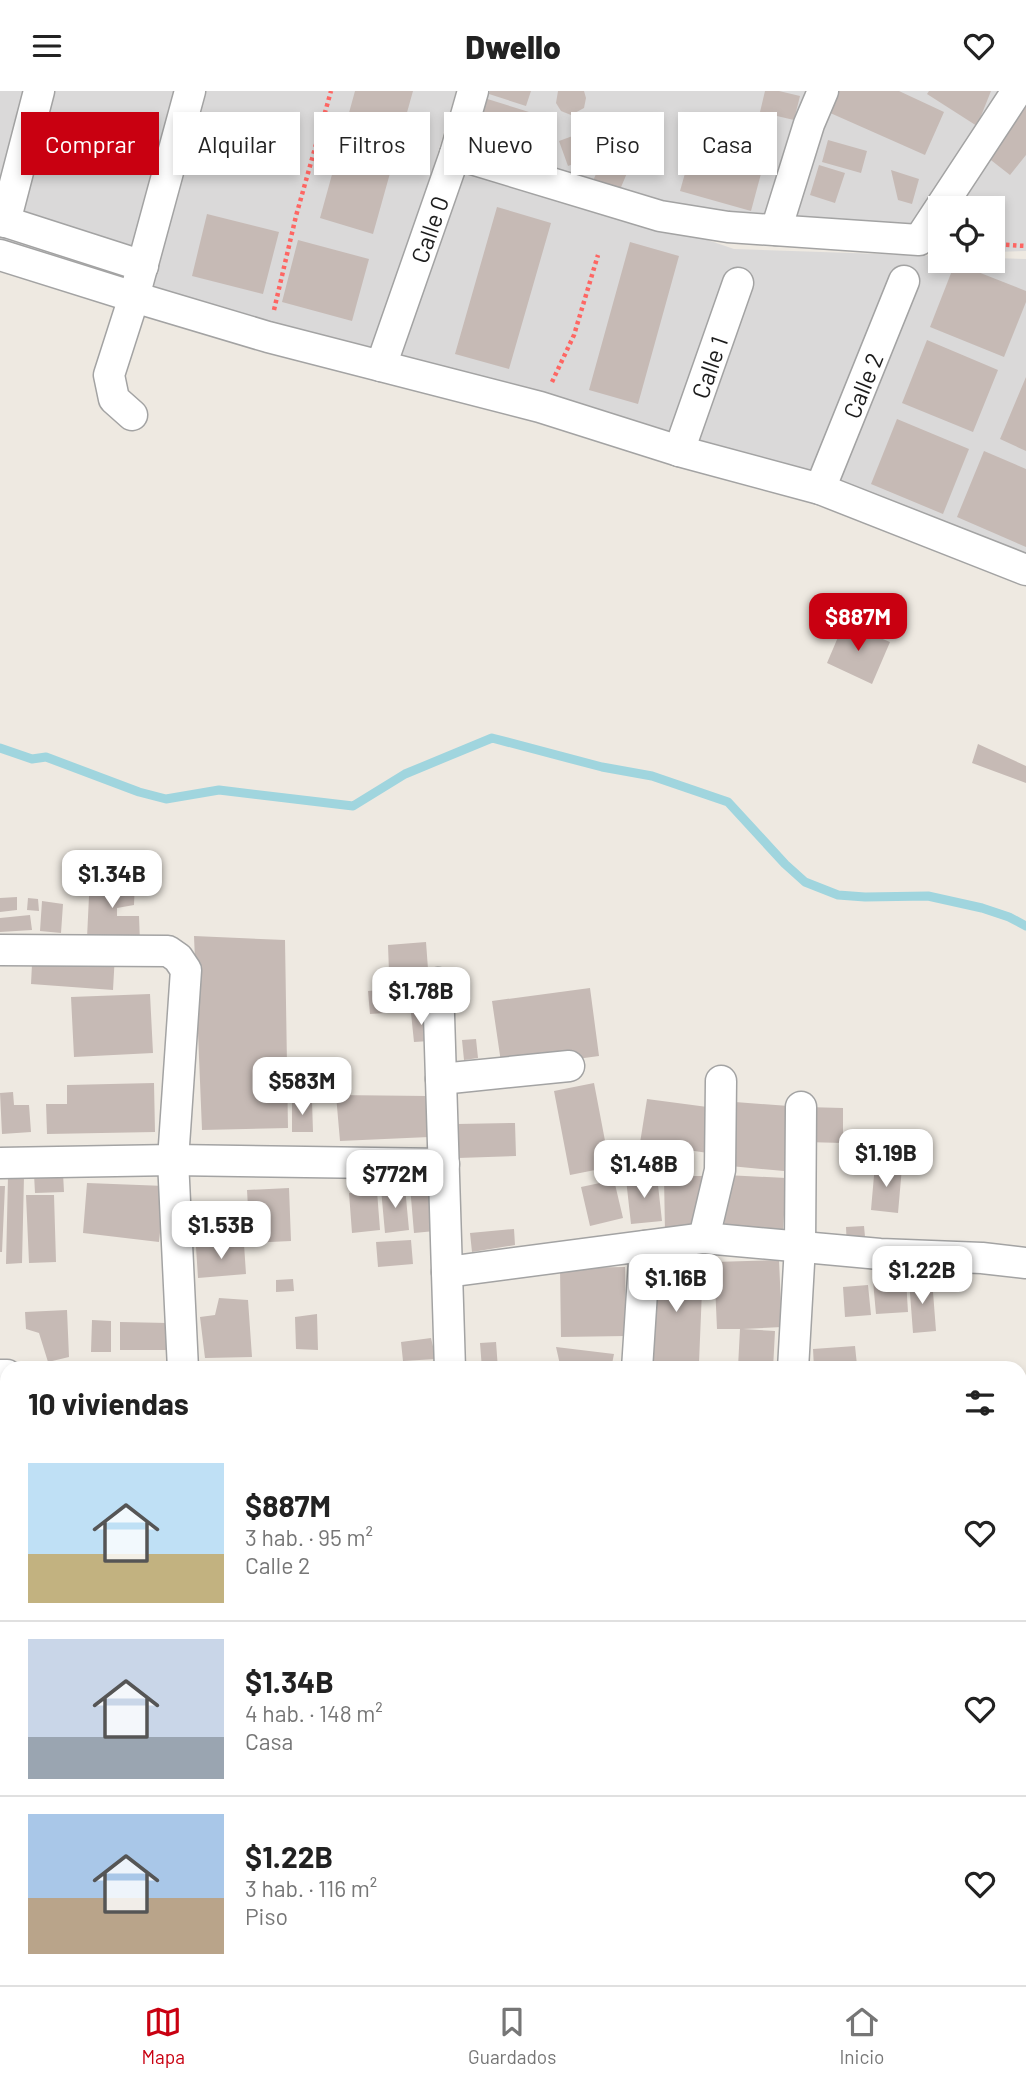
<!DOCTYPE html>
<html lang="es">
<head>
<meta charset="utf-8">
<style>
	:root { --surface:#fff; --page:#f2f2f2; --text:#222; --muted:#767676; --line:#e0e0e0; --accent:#c90011 }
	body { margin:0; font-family:Barlow,sans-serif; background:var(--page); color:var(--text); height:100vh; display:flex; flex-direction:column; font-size:26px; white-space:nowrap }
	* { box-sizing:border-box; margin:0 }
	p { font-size:23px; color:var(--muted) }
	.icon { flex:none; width:38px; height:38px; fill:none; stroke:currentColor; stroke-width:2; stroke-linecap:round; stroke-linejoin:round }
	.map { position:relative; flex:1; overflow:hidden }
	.drawer { position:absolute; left:0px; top:1270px; width:1027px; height:625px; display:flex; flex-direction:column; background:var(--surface); border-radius:21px 21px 0 0; box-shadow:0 4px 10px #0003 }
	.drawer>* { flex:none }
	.hud { position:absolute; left:21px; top:21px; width:985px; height:63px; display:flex; gap:14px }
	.fabs { position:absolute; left:928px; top:105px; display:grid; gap:14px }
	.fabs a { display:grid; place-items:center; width:77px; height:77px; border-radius:0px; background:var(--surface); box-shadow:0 4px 10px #0003; font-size:35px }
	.price { position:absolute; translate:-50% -60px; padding:0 16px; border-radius:14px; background:#fff; color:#222; font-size:23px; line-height:46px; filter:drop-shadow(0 2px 4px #0008) }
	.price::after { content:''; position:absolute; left:50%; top:42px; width:21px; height:16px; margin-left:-10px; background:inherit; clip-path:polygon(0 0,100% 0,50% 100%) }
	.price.on { background:var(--accent); color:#fff }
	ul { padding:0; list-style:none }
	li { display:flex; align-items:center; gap:21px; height:175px; padding:0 28px }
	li+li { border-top:2px solid var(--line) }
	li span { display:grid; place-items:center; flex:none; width:196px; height:140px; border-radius:0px; color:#555 }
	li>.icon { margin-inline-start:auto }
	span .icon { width:84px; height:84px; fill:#fffc; stroke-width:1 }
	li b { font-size:30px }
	h2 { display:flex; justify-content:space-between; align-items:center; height:84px; padding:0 28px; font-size:30px }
	.pill { padding:0 24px; border-radius:0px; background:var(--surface); box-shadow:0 4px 10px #0003; font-size:24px; line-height:63px }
	.pill.on { background:var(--accent); color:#fff }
	header { display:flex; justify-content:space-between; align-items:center; height:91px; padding:0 28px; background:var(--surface); font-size:32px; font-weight:800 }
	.dock { display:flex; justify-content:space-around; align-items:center; height:98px; border-top:2px solid var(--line); background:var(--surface); font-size:19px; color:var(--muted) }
	.dock a { display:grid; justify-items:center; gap:4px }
	.dock .on { color:var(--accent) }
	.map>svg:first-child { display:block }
</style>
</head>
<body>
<header><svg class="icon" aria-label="menu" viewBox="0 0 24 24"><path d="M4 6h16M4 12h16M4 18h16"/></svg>Dwello<svg class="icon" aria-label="heart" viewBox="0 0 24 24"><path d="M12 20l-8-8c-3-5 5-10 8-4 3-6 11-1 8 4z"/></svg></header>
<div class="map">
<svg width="1026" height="1894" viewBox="0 0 1026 1894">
	<rect width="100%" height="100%" fill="#eee9e1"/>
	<path fill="#dad9d9" d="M0 0H456L378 265 0 151Z
		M483 0H1026V160L992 161V117H940V163L739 147 466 55Z
		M462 66 734 158 940 165V170H992V167L1026 168V468L387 265Z"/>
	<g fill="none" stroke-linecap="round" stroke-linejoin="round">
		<path stroke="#a0d5de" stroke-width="9" d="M0 657 32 668 46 666 139 701 166 708 219 699 353 715 405 683 492 647 602 676 652 685 728 711 785 773 805 791 838 804 865 806 928 805 982 817 1009 826 1026 835"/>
	</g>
	<path fill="#c6bab5" d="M355 0H413L373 143 320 127Z
		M490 0H531L526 15 489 3Z
		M558 0H584L586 7 584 17 571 24 561 20 556 12Z
		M765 0H779L800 5 794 29 760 21Z
		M837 0H899L944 21 925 64 828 21Z
		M929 0H991L977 35 927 3Z
		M481 6 529 21 523 39 511 35 507 47 472 36Z
		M1026 16V64L1010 84 987 66Z
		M700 29 770 49 751 120 680 100Z
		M578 43 599 46 597 64 568 75 559 50Z
		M828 49 867 60 861 82 822 71Z
		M609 52 618 56 627 82 619 101 593 90Z
		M819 74 845 82 835 112 810 104Z
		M891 79 919 88 912 113 898 109Z
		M497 116 551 132 509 278 455 263Z
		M207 123 279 141 263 203 192 185Z
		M298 149 369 168 352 230 282 211Z
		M630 151 679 165 638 313 589 299Z
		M955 172 1026 200V211L1004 266 930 236Z
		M927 249 998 279 973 341 902 312Z
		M1026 286V360L1000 348Z
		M897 328 969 358 943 423 871 393Z
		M984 360 1026 378V456L957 426Z
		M844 532 890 551 872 593 827 572Z
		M978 653 1026 675V692L972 672Z
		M90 784 135 789 134 814 117 817V825H139L140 852 87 847Z
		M17 806V819L0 821V807Z
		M28 807 38 808 39 820 27 819Z
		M42 810 63 813 61 842 40 840Z
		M30 824 32 839 0 841V827Z
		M194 845 285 849 288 1037 202 1039Z
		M426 851 428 878 389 881 388 854Z
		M115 863 113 899 31 893 32 873Z
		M414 896 416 920 370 923 368 900Z
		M590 897 599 965 502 978 492 910Z
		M150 903 153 962 74 966 71 906Z
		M428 921 430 950 414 951 411 922Z
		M476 948 478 967 464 969 462 949Z
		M154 992 155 1041 47 1043 46 1013H67V994Z
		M594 992 610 1076 570 1084 554 1000Z
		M13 1001 14 1014H29L31 1041 2 1043 0 1002Z
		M336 1004 428 1005 429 1046 340 1050Z
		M647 1008 715 1017 708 1062 640 1052Z
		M292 1010H312L313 1041H292Z
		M735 1011 789 1015 784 1080 730 1075Z
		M805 1016 843 1017V1052L805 1051Z
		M515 1032 516 1065 458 1067 457 1033Z
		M875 1073 902 1076 898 1122 871 1119Z
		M63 1082 64 1101 35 1102 34 1083Z
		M726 1084 786 1087 783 1142 724 1138Z
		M8 1085H24L22 1172 6 1173Z
		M657 1085 662 1130 631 1133 626 1088Z
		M664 1085H702L703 1142H665Z
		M614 1089 623 1127 590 1135 581 1096Z
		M87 1092 165 1095 159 1151 83 1142Z
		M431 1093 435 1140 414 1142 410 1095Z
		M0 1095H5L2 1161H0Z
		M405 1096 409 1139 385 1142 381 1098Z
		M289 1097 291 1150 250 1152 247 1099Z
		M377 1100 380 1139 352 1142 349 1102Z
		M26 1104H54L56 1171 29 1172Z
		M864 1135 866 1156 847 1158 846 1136Z
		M216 1137 217 1149 196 1151 195 1139Z
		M514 1138 515 1154 472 1161 470 1142Z
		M411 1149 413 1173 378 1176 376 1151Z
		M244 1153 246 1183 198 1187 196 1156Z
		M779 1169 782 1236 743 1238 775 1240 773 1278 738 1276 740 1238H717L714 1171Z
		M653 1173 703 1175 699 1272 649 1270Z
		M625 1176 626 1245 561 1246 560 1177Z
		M293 1188 294 1200 276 1201V1189Z
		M906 1188 908 1221 876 1223 873 1190Z
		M932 1188 936 1240 913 1242 909 1189Z
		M868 1194 871 1224 845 1226 843 1196Z
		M219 1207 248 1209 252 1266 205 1267 200 1226 215 1224Z
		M67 1219 69 1266 48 1271 39 1242 26 1238 25 1221Z
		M317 1223 318 1259 296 1258 295 1226Z
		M92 1229 111 1230V1261H91Z
		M120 1231 168 1232 167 1259H120Z
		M431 1247 436 1268 403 1270 401 1251Z
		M496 1251 498 1278H482L480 1252Z
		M855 1255 857 1274 814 1277 813 1258Z
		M556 1256 614 1263 611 1278H561Z
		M1020 1325 1026 1326V1397L1020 1396Z
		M0 1425 7 1433V1469L0 1465Z
		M1020 1428H1025L1022 1453H1020Z
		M1025 1464H1026V1495L1020 1494Z
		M1020 1533 1026 1534V1551L1020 1550Z
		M1020 1647 1026 1649V1703L1020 1701Z
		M1020 1725 1026 1727V1786L1020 1785Z
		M0 1762H7V1835H0Z
		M124 1888H169L168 1894H123Z
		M245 1888H283L282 1894H245Z
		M441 1888H468L466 1894H440Z
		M739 1888H819L817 1894H752L738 1891Z
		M846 1888H927L943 1894H844Z"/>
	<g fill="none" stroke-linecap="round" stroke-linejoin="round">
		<g stroke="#a3a3a3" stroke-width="33">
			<g id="minor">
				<path d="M455 63 660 125 728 136 919 149 1017 0"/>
				<path d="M0 129 143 175"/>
				<path d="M5 131 39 0"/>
				<path d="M776 139 809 33 823 0"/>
				<path d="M0 164 134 206 268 246 540 316 679 360 820 398 1026 479"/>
				<path id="s1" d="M381 275 455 63 473 0"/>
				<path d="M132 324 114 308 109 284 134 206 190 0"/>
				<path id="s2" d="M679 360 738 192"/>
				<path id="s3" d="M820 398 904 190"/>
				<path d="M0 859 168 860 178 867 186 879 173 1069 183 1278"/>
				<path d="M438 892 450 1278"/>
				<path d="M441 988 569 975"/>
				<path d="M0 1072 173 1069 444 1073"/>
				<path d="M704 1147 720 1079 721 990"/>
				<path d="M447 1181 704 1147 880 1163 982 1167 1026 1172"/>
				<path d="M637 1278 645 1155"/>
				<path d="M793 1278 800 1155 801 1016"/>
				<path d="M0 1284H7"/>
				<path d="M0 1494 7 1495"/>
				<path d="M1020 1508 1026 1510"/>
				<path d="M1020 1710 1026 1712"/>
				<path d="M0 1738 7 1739"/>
				<path d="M969 1888 987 1894"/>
				<path d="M401 1894 402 1888"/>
			</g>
		</g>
		<path stroke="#fe6663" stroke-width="4.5" stroke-dasharray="3.5 3.5" stroke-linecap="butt" d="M992 153 1026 155
			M274 219 296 125 331 0
			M552 291 574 244 598 164"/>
		<use href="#minor" stroke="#fff" stroke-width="30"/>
	</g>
	<g text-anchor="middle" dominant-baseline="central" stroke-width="5" stroke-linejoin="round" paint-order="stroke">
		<g font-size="24" fill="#1c1c1c" stroke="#fff">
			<text stroke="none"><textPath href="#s1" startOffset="145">Calle 0</textPath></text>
			<text stroke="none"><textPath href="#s2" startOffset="89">Calle 1</textPath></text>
			<text stroke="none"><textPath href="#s3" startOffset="112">Calle 2</textPath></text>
		</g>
	</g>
</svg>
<div class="fabs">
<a><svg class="icon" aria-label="locate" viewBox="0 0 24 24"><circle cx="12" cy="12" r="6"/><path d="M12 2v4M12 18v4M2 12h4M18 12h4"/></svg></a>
</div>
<b class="price on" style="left:858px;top:562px">$887M</b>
<b class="price" style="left:112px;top:819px">$1.34B</b>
<b class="price" style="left:421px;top:936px">$1.78B</b>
<b class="price" style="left:302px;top:1026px">$583M</b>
<b class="price" style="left:886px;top:1098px">$1.19B</b>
<b class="price" style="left:644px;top:1109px">$1.48B</b>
<b class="price" style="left:395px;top:1119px">$772M</b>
<b class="price" style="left:221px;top:1170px">$1.53B</b>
<b class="price" style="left:922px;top:1215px">$1.22B</b>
<b class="price" style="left:676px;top:1223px">$1.16B</b>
<div class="hud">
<a class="pill on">Comprar</a>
<a class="pill">Alquilar</a>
<a class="pill">Filtros</a>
<a class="pill">Nuevo</a>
<a class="pill">Piso</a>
<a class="pill">Casa</a>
</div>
<section class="drawer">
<h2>10 viviendas<svg class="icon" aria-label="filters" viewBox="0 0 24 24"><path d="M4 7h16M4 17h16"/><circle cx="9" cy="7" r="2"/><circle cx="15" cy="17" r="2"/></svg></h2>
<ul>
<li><span style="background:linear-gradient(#bfe0f5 65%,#c2b280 0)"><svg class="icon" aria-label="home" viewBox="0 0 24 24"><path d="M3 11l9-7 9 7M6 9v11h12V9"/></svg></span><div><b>$887M</b><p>3 hab. · 95 m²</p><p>Calle 2</p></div><svg class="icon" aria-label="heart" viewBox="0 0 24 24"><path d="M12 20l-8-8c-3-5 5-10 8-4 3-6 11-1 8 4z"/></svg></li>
<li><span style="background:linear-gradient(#c9d6e8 70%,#9aa5b1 0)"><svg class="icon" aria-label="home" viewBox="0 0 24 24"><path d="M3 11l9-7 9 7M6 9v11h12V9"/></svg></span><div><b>$1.34B</b><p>4 hab. · 148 m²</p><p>Casa</p></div><svg class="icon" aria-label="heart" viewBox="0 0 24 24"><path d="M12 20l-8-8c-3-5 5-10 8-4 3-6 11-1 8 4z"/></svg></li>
<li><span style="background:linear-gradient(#a9c7e8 60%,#b9a48a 0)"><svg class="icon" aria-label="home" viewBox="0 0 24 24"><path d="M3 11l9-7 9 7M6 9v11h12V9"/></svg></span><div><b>$1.22B</b><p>3 hab. · 116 m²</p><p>Piso</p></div><svg class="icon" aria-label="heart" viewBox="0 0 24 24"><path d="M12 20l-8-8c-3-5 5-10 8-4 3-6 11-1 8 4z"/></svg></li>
</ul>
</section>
</div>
<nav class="dock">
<a class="on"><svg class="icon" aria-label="map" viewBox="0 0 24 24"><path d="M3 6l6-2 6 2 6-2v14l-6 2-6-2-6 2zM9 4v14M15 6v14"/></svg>Mapa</a>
<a><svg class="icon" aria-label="saved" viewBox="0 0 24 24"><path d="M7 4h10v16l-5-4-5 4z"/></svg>Guardados</a>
<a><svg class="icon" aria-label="home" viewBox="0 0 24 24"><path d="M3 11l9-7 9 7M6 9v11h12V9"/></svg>Inicio</a>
</nav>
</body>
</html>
